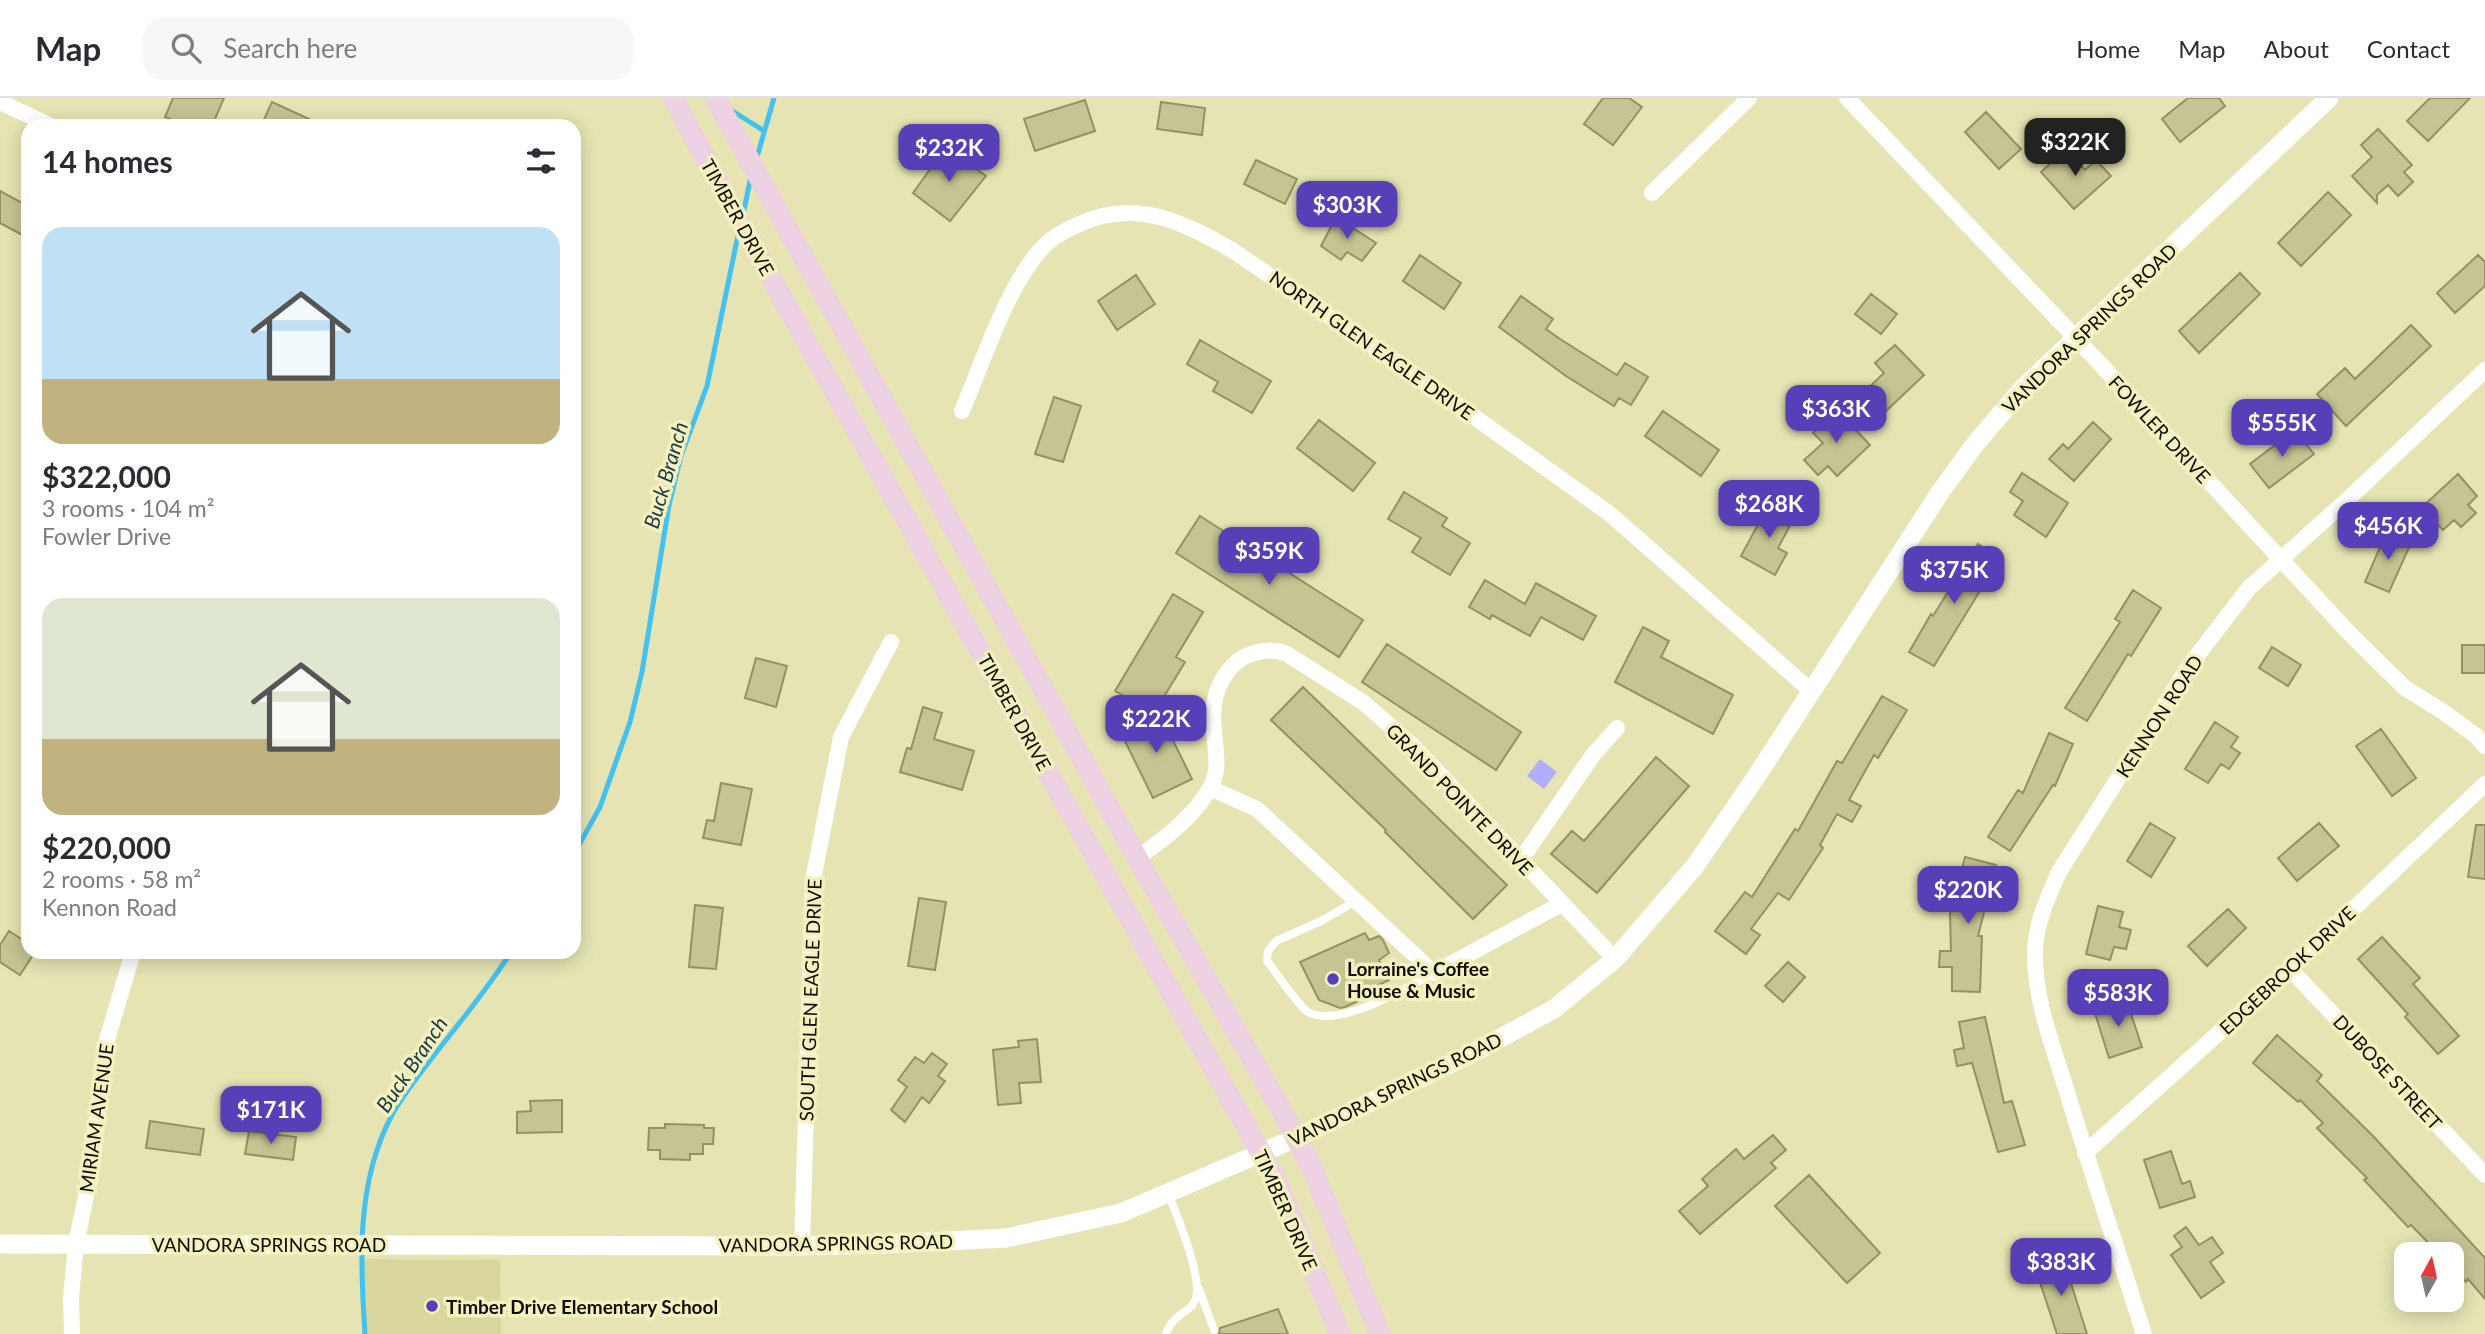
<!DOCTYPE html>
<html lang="en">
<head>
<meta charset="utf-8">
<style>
	:root { --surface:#fff; --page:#f7f7f7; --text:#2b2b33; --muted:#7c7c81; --line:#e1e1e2; --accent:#573fb7 }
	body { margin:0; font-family:Lato,sans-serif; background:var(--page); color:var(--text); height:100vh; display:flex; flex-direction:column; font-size:26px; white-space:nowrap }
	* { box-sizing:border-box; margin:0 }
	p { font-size:23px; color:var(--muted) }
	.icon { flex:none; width:38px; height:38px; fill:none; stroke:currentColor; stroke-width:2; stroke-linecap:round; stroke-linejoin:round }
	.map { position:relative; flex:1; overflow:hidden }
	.side { position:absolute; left:21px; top:21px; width:560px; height:840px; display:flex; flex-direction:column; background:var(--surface); border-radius:21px; box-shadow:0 4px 18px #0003 }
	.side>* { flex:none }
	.needle { width:46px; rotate:8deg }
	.fabs { position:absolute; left:2394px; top:1144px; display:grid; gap:14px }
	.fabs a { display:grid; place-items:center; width:70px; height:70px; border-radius:14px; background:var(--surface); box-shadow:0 4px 18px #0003; font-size:35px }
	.price { position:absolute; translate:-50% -60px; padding:0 16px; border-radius:14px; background:var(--accent); color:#fff; font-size:23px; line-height:46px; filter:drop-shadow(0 2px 4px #0008) }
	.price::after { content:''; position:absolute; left:50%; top:42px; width:21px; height:16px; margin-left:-10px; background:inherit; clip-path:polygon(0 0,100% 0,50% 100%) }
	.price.selected { background:#222; color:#fff }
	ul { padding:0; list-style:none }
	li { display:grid; align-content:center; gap:14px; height:371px; padding:0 21px }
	li span { display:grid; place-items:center; height:217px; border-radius:21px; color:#555 }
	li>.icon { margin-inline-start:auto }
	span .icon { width:126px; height:126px; fill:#fffc; stroke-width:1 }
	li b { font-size:30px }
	h2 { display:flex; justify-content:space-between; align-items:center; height:84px; padding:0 21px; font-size:30px }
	header { display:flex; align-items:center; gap:42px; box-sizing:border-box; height:98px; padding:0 35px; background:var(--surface); border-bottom:2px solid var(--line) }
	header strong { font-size:33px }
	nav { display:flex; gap:38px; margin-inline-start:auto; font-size:24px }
	.search { width:490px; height:63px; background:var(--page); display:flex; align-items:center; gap:18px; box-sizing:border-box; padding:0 24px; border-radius:21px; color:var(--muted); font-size:26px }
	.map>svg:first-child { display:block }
</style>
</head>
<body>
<header>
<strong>Map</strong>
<div class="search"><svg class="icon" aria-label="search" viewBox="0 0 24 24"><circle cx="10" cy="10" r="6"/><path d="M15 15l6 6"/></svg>Search here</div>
<nav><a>Home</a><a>Map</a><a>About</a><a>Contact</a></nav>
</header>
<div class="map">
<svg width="2485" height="1236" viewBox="0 0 2485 1236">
	<rect width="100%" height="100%" fill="#e5e4b2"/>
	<path fill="#d9d79d" d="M362 1161 500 1162 501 1236H365Z"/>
	<path fill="#b2aefa" d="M1540 661 1557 674 1544 691 1527 678Z"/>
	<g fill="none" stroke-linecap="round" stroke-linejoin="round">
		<path stroke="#44c1ee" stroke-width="5" d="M731 12 764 33
			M757 59 774 0
			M743 117 751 78
			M574 756 600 709 630 624 642 574 669 407 681 358 707 288 738 137
			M365 1236C360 1163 356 1084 392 1017 404 995 420 976 435 956 461 923 488 890 511 854"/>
	</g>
	<path fill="#c6c493" stroke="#949262" stroke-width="2" d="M173 0H224L212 28H187L165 19Z
		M1603 0H1629L1642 9 1613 47 1584 26Z
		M2188 0H2219L2225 8 2180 44 2162 21Z
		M2430 0H2470L2428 43 2407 23Z
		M1085 2 1095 33 1035 53 1024 21Z
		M272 4 324 28H261Z
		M1161 4 1205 10 1202 37 1157 31Z
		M1986 14 2021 51 1999 71 1965 34Z
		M2378 31 2412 67 2404 74 2413 84 2398 98 2388 87 2377 97V105L2352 78 2372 59 2361 47Z
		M946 49 986 78 950 123 913 95Z
		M2066 51 2085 72 2096 62 2111 78 2074 111 2041 74Z
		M1256 62 1297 81 1285 106 1244 86Z
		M0 93 28 108V140L0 125Z
		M2328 94 2351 117 2301 168 2278 145Z
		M1336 119 1376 145 1362 163 1347 154 1341 162 1321 148Z
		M1420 157 1461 185 1444 211 1403 183Z
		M2478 157 2485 164V188L2455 215 2437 195Z
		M2240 175 2260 196 2199 255 2179 233Z
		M1136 177 1155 206 1117 232 1098 203Z
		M1871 196 1897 216 1881 236 1855 216Z
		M1521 198 1553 221 1546 231 1560 241 1617 277 1625 265 1648 279 1631 307 1619 300 1614 308 1566 278 1499 229Z
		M2411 227 2431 248 2346 328 2317 296 2345 270 2355 281Z
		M1200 242 1271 283 1252 315 1213 293 1218 284 1187 266Z
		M1895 247 1924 277 1884 315 1864 294 1884 275 1875 265Z
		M1054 299 1081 308 1063 364 1035 356Z
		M1837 312 1870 347 1837 378 1828 368 1818 377 1804 362 1823 345 1813 335Z
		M1663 313 1719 352 1701 378 1645 338Z
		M1319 322 1375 365 1353 393 1297 350Z
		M2093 324 2111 341 2074 383 2049 361 2063 346 2068 351Z
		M2295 332 2314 356 2269 390 2250 366Z
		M2022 375 2068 405 2046 439 2014 417 2023 403 2010 394Z
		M2458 376 2477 398 2468 407 2476 415 2461 429 2454 422 2443 432 2422 409Z
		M1404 394 1447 420 1442 428 1470 445 1450 477 1412 454 1421 440 1388 421Z
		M1769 406 1794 420 1778 450 1787 455 1775 477 1741 458Z
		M1200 418 1363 522 1339 559 1176 455Z
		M2386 435 2411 445 2389 494 2365 484Z
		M1978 446 2000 460 1934 568 1909 554 1931 516 1933 518Z
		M1485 482 1525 506 1536 485 1596 518 1583 542 1541 519 1530 538 1492 517 1490 521 1469 509Z
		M2133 492 2161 510 2131 558 2128 556 2087 623 2065 610 2120 524 2115 521Z
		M1173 496 1203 514 1176 559 1185 564 1154 615 1115 593Z
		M1643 529 1669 543 1661 559 1733 597 1713 636 1615 584Z
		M1387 546 1521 634 1496 672 1362 584Z
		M2462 547H2485V575H2462Z
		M2272 549 2301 567 2288 588 2259 570Z
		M756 560 787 568 776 609 745 600Z
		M1303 589 1507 787 1473 821 1385 734 1386 732 1271 622Z
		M1882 598 1907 612 1878 660 1874 657 1849 702 1861 708 1852 724 1837 716 1820 747 1823 750 1789 802 1778 795 1751 831 1760 837 1746 856 1715 833 1745 794 1752 799 1795 731 1798 733 1837 663 1842 665Z
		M923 609 942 615 934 641 974 653 962 692 900 674 907 650 911 651Z
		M1159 614 1192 681 1153 700 1120 633Z
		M2215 624 2238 639 2231 649 2240 655 2229 671 2221 666 2208 685 2185 671Z
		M2381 631 2416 680 2392 698 2356 648Z
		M2049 635 2073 646 2055 688 2053 687 2010 753 1988 739 2018 692 2023 695Z
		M1656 659 1689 688 1597 795 1551 756 1572 733 1584 743Z
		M721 685 752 691 741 747 703 740 707 722 714 723Z
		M2150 725 2175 740 2151 779 2127 763Z
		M2319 725 2339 748 2297 783 2278 760Z
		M2476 727H2485V781L2468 779Z
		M1965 759 1996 767 1978 838H1982L1980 894 1952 893V869H1939L1940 853H1951L1950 816Z
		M919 800 946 804 935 872 908 868Z
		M695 807 723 810 716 871 689 869Z
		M2098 808 2123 814 2119 829 2131 832 2126 851 2114 849 2110 862 2086 856Z
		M2228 811 2246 830 2207 868 2188 848Z
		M9 833 28 845V854H35L20 877 0 864V847Z
		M1365 835 1369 842 1379 838 1383 842 1389 855 1379 862 1389 882 1360 896 1363 901 1345 909 1340 910 1319 902 1300 864Z
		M2382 839 2420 880 2413 886 2459 938 2438 956 2405 919 2408 916 2358 861Z
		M1788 864 1805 879 1783 904 1765 888Z
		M2126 901 2142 949 2109 960 2094 912Z
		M1985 919 2004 1005 2012 1003 2025 1047 1998 1054 1972 965 1957 968 1954 952 1964 950 1959 924Z
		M2277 937 2322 977 2317 983 2374 1039 2485 1160V1201L2468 1181 2466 1184 2452 1169V1157H2440L2411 1127 2408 1129 2364 1082 2367 1080 2317 1030 2323 1025 2300 1002 2298 1004 2253 965Z
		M1037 941 1041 984 1019 985 1021 1005 998 1007 993 952 1019 949 1018 943Z
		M932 955 947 966 938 978 945 983 929 1005 922 999 905 1024 891 1012 907 989 898 982 915 959 924 965Z
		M562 1002V1034L517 1035V1014L531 1013 530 1003Z
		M150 1023 204 1031 200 1057 146 1050Z
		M665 1026 704 1027V1030H714L713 1046H703V1056H690V1062L660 1061V1052H648L649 1030H665Z
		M249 1033 296 1039 293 1062 245 1056Z
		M1773 1037 1786 1052 1771 1065 1776 1070 1700 1136 1679 1113 1708 1088 1702 1081 1736 1051 1744 1061Z
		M2171 1053 2182 1086 2190 1083 2195 1099 2160 1110 2144 1062Z
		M1809 1077 1880 1155 1847 1185 1775 1108Z
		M2186 1129 2199 1147 2212 1139 2223 1155 2210 1164 2224 1184 2201 1200 2171 1157 2182 1149 2174 1138Z
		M2063 1160 2087 1236H2057L2035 1169Z
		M1278 1211 1288 1236H1219L1220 1230Z"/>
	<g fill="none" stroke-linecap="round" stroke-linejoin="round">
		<path stroke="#fff" stroke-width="8" d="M1356 803 1321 823 1276 843 1268 853 1267 863C1275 873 1299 909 1308 914 1340 931 1405 890 1434 875
			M1199 1191 1214 1232
			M1166 1236C1172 1215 1193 1214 1196 1200 1202 1177 1177 1118 1168 1095"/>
		<path stroke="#fff" stroke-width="16" d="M1847 0 2091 256 2350 536 2405 590 2442 613 2475 637 2485 648
			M0 4 51 28
			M1652 95 1749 0
			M962 313C983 264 1008 184 1045 147 1054 138 1066 132 1077 127 1135 100 1181 123 1232 152L1427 285 1610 416 1810 592
			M1210 690 1257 711 1434 875 1561 806
			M1137 760C1164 741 1193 720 1210 690 1229 659 1197 617 1226 576 1231 569 1237 562 1246 558 1260 552 1273 550 1287 556L1364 605 1411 646 1615 861
			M1520 763 1593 657 1617 630
			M2290 871 2485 1077
			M2085 1055 2290 871 2485 686
			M802 1148 813 782 841 639 891 544
			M72 1236 71 1200 76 1146 90 1079 106 945 133 854
			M2144 1236C2118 1154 2091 1073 2066 991 2052 945 2033 898 2035 850 2037 822 2048 799 2059 774L2189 568 2249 490 2346 403 2485 272"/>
		<path stroke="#fff" stroke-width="19" d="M0 1146 802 1148 885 1146 1006 1140 1121 1115 1296 1040 1475 954 1554 911 1615 861 1695 768 1756 679 1941 393 1976 345 2023 290 2329 0"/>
		<path stroke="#eed1e2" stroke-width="21" d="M673 0 738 121 1261 1055 1277 1084 1340 1236
			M715 0 1137 760 1278 1006 1311 1068 1380 1236"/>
	</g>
	<g fill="#573fb7" stroke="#f3f1be" stroke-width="2.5">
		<circle cx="1333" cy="881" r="7"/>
		<circle cx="432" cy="1208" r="7"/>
	</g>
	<g text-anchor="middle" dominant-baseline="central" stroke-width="7" stroke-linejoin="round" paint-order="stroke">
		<g font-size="19" fill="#0f0e00" stroke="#f3f1be">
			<text transform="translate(738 119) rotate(61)">TIMBER DRIVE</text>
			<text transform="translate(2089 230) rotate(-44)">VANDORA SPRINGS ROAD</text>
			<text transform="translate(1372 247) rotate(35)">NORTH GLEN EAGLE DRIVE</text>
			<text transform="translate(2160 331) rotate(47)">FOWLER DRIVE</text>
			<text transform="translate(1015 614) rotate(61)">TIMBER DRIVE</text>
			<text transform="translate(2159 618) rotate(-57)">KENNON ROAD</text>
			<text transform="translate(1460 701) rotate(46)">GRAND POINTE DRIVE</text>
			<text transform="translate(2287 872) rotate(-43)">EDGEBROOK DRIVE</text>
			<text transform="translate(810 902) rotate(-88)">SOUTH GLEN EAGLE DRIVE</text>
			<text transform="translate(2388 974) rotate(47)">DUBOSE STREET</text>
			<text transform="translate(1395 991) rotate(-26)">VANDORA SPRINGS ROAD</text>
			<text transform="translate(96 1020) rotate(-82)">MIRIAM AVENUE</text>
			<text transform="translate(1286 1112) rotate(66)">TIMBER DRIVE</text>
			<text transform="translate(836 1145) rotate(-1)">VANDORA SPRINGS ROAD</text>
			<text x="269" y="1146">VANDORA SPRINGS ROAD</text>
		</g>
		<g font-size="19" font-weight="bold" fill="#0f0e00" stroke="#f3f1be" text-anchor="start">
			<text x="1347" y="870">Lorraine's Coffee<tspan x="1347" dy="22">House &amp; Music</tspan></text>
			<text x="446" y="1208">Timber Drive Elementary School</text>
		</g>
		<g font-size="21" font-style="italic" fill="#213b46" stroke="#f3f1be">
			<text transform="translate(665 377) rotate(-74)">Buck Branch</text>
			<text transform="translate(411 966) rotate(-56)">Buck Branch</text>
		</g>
	</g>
</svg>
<div class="fabs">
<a><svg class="needle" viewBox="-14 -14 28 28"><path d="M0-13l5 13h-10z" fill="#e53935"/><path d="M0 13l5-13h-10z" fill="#7c7c81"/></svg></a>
</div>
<b class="price selected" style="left:2075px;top:80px">$322K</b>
<b class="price" style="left:949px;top:86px">$232K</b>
<b class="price" style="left:1347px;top:143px">$303K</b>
<b class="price" style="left:1836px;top:347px">$363K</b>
<b class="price" style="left:2282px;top:361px">$555K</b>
<b class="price" style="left:1769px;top:442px">$268K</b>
<b class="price" style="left:2388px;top:464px">$456K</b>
<b class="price" style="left:1269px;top:489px">$359K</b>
<b class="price" style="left:1954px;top:508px">$375K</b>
<b class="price" style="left:1156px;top:657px">$222K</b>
<b class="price" style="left:1968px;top:828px">$220K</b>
<b class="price" style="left:2118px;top:931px">$583K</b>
<b class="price" style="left:271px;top:1048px">$171K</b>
<b class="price" style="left:2061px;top:1200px">$383K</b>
<section class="side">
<h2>14 homes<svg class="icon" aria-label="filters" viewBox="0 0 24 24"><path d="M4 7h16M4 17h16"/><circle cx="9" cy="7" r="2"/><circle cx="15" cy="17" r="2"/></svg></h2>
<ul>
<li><span style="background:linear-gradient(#bfe0f5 70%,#c2b280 0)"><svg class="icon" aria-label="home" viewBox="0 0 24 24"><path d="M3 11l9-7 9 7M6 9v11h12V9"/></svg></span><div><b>$322,000</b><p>3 rooms · 104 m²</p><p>Fowler Drive</p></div></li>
<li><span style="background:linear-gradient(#dfe7d0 65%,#c2b280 0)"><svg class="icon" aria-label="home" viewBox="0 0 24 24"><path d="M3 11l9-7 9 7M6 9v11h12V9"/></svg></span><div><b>$220,000</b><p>2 rooms · 58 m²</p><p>Kennon Road</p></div></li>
</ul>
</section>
</div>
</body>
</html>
